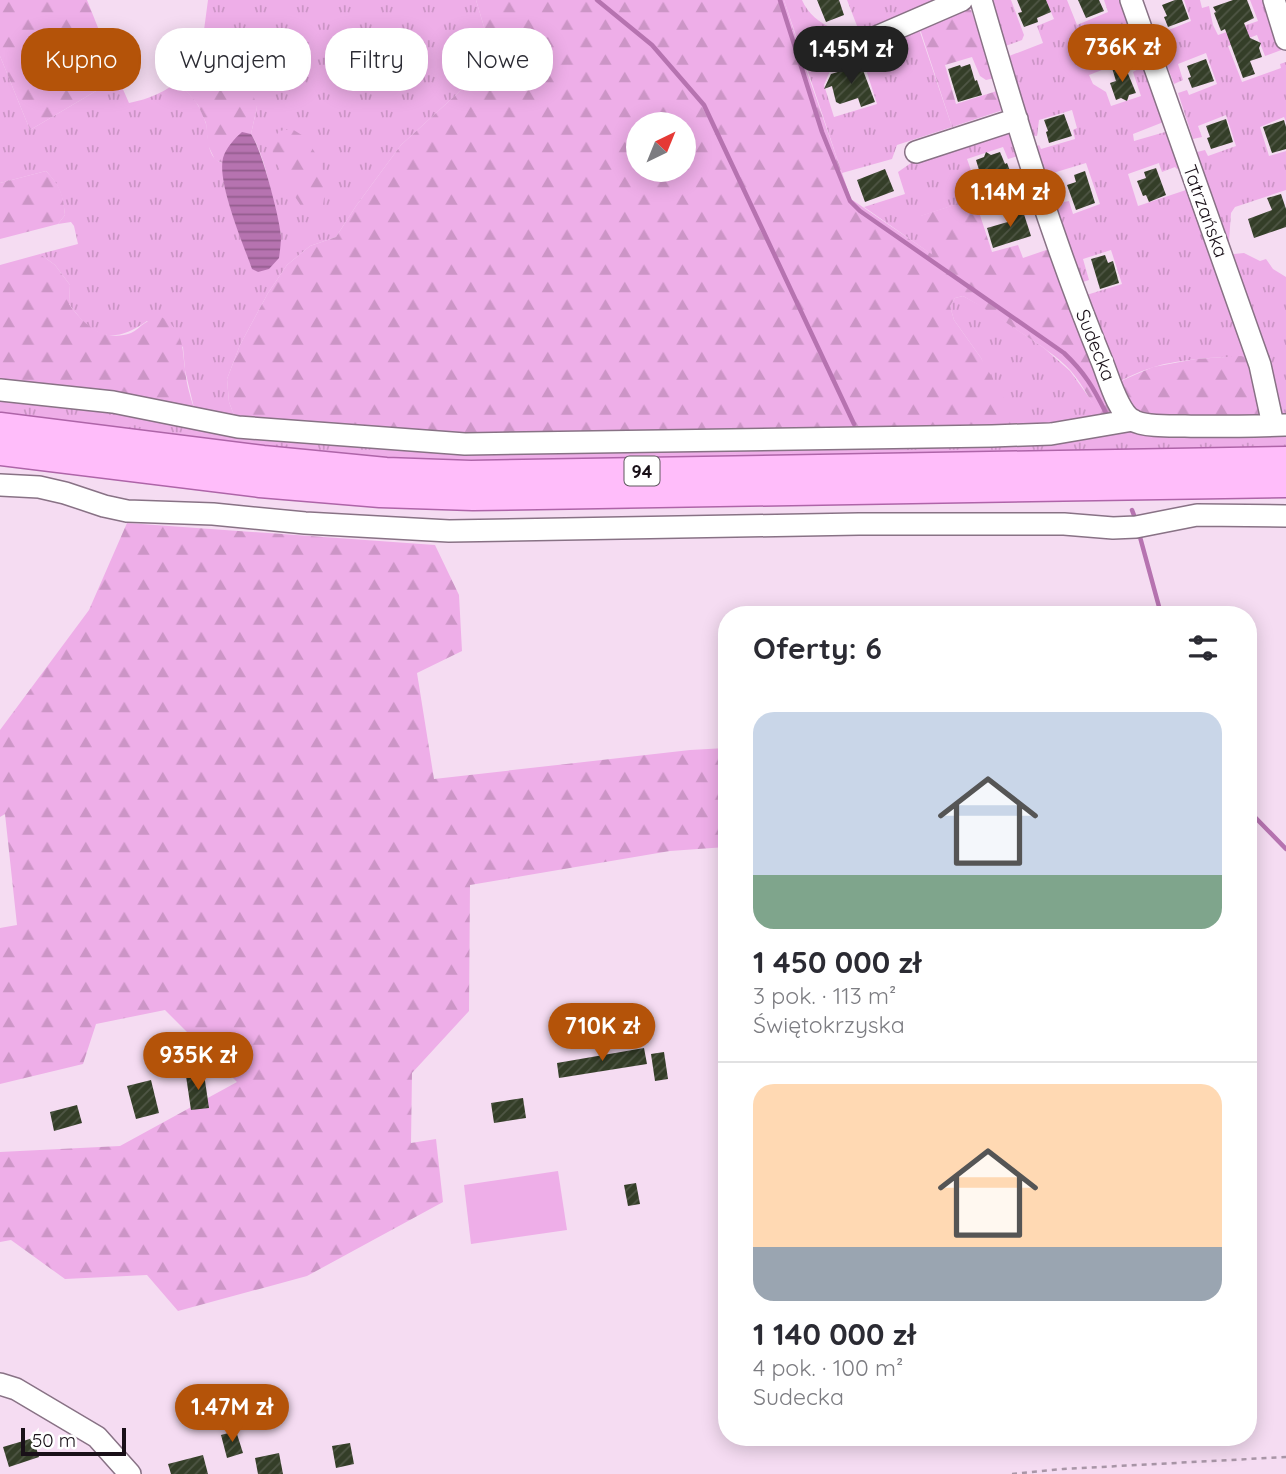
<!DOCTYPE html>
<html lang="pl">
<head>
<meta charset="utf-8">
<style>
	:root { --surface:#fff; --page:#f7f7f7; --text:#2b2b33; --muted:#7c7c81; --line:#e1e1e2; --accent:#b45309 }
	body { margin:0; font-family:Quicksand,sans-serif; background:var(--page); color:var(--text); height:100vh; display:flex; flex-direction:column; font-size:26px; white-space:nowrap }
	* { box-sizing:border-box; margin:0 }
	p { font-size:23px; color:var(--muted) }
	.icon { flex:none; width:38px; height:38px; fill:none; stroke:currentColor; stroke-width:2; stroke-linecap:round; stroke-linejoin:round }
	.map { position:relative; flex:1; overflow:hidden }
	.sheet { position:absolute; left:718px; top:606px; width:539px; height:840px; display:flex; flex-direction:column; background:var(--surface); border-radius:28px; box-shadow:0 4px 18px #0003 }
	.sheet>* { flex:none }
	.top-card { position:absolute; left:21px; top:28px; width:592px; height:63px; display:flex; gap:14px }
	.needle { width:46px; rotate:43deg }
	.fabs { position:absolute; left:626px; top:112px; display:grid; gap:14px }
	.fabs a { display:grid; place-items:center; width:70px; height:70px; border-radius:50%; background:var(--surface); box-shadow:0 4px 18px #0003; font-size:35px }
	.scale { position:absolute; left:21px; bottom:18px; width:105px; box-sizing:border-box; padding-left:7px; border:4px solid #191018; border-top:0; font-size:19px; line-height:24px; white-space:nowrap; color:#191018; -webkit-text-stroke:5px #fff; paint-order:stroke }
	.price { position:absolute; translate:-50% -60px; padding:0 16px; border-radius:24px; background:var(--accent); color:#fff; font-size:23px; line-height:46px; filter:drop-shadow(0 2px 4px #0008) }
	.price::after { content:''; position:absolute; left:50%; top:42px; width:21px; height:16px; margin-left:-10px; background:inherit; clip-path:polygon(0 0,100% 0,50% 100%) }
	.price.current { background:#222; color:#fff }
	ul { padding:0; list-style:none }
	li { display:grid; align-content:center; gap:14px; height:371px; padding:0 35px }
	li+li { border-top:2px solid var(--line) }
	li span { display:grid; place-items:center; height:217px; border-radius:21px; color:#555 }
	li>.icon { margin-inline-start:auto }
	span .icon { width:126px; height:126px; fill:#fffc; stroke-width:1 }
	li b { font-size:30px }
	h2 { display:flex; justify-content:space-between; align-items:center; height:84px; padding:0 35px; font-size:30px }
	.pill { padding:0 24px; border-radius:28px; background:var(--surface); box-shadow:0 4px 18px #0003; font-size:24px; line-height:63px }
	.pill.current { background:var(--accent); color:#fff }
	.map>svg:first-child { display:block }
</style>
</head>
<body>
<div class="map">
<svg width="1286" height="1474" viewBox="0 0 1286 1474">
	<defs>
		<pattern id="grass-tufts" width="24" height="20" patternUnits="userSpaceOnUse" patternTransform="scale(1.75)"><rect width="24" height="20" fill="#eeaee8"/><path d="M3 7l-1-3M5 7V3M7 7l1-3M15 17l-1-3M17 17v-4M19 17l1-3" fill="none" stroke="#cc95c6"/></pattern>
		<pattern id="forest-firs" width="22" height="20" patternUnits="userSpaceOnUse" patternTransform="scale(1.75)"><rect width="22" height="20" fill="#eeaee8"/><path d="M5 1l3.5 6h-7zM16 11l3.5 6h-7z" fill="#cc95c6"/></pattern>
		<pattern id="water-rules" width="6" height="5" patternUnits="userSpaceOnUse" patternTransform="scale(1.75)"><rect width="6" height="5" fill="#b673b0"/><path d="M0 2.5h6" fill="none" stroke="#935d8e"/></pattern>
		<pattern id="building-hatch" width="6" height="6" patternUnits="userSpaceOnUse" patternTransform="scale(1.75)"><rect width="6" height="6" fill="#343e28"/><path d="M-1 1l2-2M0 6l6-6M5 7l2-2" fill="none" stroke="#4f5645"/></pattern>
	</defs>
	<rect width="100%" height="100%" fill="#f5dcf2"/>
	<path fill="url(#grass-tufts)" d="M208 0H476L490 47 482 71 401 145 356 206 336 237 310 246 287 265 268 293 240 345 227 379 229 402 234 415 243 423 194 408 185 370 183 347 147 321C112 346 93 337 69 304L70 285 55 265 40 254 78 244 74 226 71 222 58 224 65 215C63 195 60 186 46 171L0 183V56L30 130 118 78 129 103C149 99 166 92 182 78 183 90 189 93 196 102 200 108 204 117 206 124 209 137 206 159 223 163 221 194 242 238 252 268L258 272 281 234C274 207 266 156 251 134L257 107 207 44 197 54 204 30Z
		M784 0H802C808 14 819 22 833 29L832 44 836 53 855 46 854 50 842 56 845 66 830 71 824 85 834 117 877 104 862 57 867 54 870 48 914 27 920 32 952 127 897 145 892 159 842 173Z
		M847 0H947L872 33 859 31Z
		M988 0H1011L1024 35 1022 40 1000 48Z
		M1046 0H1067L1077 25 1108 12 1104 0H1124L1143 52 1138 56 1089 75 1093 84 1106 92 1111 106 1141 96 1133 72 1142 67 1149 69 1168 119 1161 123 1133 134 1134 141 1172 130 1184 164 1177 169 1175 167 1162 172 1159 163 1128 174 1138 206 1192 188 1251 359C1231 354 1171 360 1151 368 1138 372 1126 378 1114 384L1080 297 1122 284 1111 250 1083 259 1089 280 1077 284 1048 192 1054 190 1059 203 1069 201 1073 214 1100 204 1086 163 1043 176 1034 148 1039 145 1041 149 1075 139 1073 130 1077 128 1072 110 1039 120 1037 136H1030L1004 58 1043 43 1037 26 1054 19Z
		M1184 0H1200L1202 8 1209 6 1213 25 1218 35 1258 21 1250 0H1269L1279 28 1284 49 1265 56 1257 35 1228 46 1242 82 1281 68 1280 64 1286 62V122L1284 117 1260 127 1269 156 1286 151V190L1235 207 1231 213 1229 241 1222 243 1204 185 1207 182 1197 152 1205 150 1208 156 1236 146 1226 115 1198 126 1202 137 1193 139 1178 93 1187 90 1189 95 1217 84 1206 53 1178 64 1183 80 1174 84 1154 31 1163 27 1166 31 1191 21Z
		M1008 132 1013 134 1021 155 1008 159 1003 147 967 159 979 193 1024 177 1025 182 921 216 934 256 864 207 905 194 898 172 914 161Z
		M1244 253 1260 261 1266 259 1273 269 1286 277V420L1281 417 1229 262 1234 254Z
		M963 296 985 308 1044 348 1070 371 1106 421 1012 430 981 358 954 320 950 306 955 298Z
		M0 393 211 426H1125L1286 429V447L485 460 378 457 319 452 242 444 0 414Z"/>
	<path fill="url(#forest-firs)" fill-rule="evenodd" d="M0 0H87L118 78 30 130 0 56Z
		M476 0H784L805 66 851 199 933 255 920 216 1025 182 1023 187 988 200 990 208 979 212 992 252 1018 245 1023 258 1052 248 1117 410 1106 421C1092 406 1085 387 1071 371 1058 357 1040 345 1023 334 1004 321 984 308 963 296L955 298 950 306 954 320 981 358 1007 404 1012 430 557 440 243 423 234 415 229 402 227 379 240 345 268 293 287 265 310 246 336 237 356 206 401 145 482 71 490 47ZM639 124H684V170H639Z
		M958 8 971 10 995 78 986 80 980 76 972 57 945 65 956 104 1000 90 1003 110 952 127 921 32 914 27Z
		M216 42 227 46 240 64 248 79 257 107 251 134 242 133 223 158V163L215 160 208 145 206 123 198 105 183 87 182 78 197 54 207 44Z
		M292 129 305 137 319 159 326 184 323 205 313 210 301 206 287 184 273 156 272 143 279 131Z
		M46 171C61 187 63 194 65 215L58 224 0 239V183Z
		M40 254 55 265 70 285 69 304C83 324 104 343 131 333 136 331 140 326 145 323 149 320 155 318 160 316 184 330 182 346 185 369 186 382 190 396 194 408L0 387V265Z
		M1241 356 1251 359 1262 419 1139 418 1114 384 1153 367 1196 359Z
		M127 523 435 545 459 595 462 651 417 673 434 779 690 750 726 748V847L670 851 470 885 469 1011 412 1073 411 1143 436 1139 443 1202 307 1276 178 1311 147 1275 65 1279 11 1240 0 1242V1152L120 1146 237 1082 165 1010 96 1024 83 1064 0 1084V928L17 925 5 814 0 817V730L89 610Z"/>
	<path fill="#eeaee8" d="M558 1171 567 1230 471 1244 464 1185Z"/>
	<path fill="url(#water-rules)" d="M242 132 251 134C262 150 279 216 281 236 281 243 280 251 279 258L269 269 258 272 252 269C243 243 217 183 223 158 226 148 234 139 242 132Z"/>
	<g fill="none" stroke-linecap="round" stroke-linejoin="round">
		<path stroke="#b673b0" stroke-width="4.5" d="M597 0 652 45 704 105 854 424
			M780 0 822 132 850 201 860 211 1064 353C1085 373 1093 387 1106 413
			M1132 510 1135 518
			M1140 537 1161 614
			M1248 810 1286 849"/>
	</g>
	<path fill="url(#building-hatch)" d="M817 0H839L844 15 826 22Z
		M1017 0H1046L1051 12 1037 18 1038 22 1024 27 1018 13 1022 12Z
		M1078 0H1099L1104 11 1086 18Z
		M1175 0H1182L1189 19 1168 27 1164 17 1167 16 1162 5Z
		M1233 0H1247L1254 18 1244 23 1250 38 1261 43 1259 48 1262 57 1250 61 1255 74 1243 78 1225 29 1221 31 1214 13 1216 12 1213 7Z
		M1206 59 1214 81 1192 88 1188 78 1191 77 1187 66Z
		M970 64 975 81 977 80 982 95 958 102 948 69 960 65 961 67Z
		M1124 64 1136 93 1129 95 1127 101 1121 98 1116 100 1110 83 1116 81 1112 68Z
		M861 65 875 102 861 107 858 98 840 104 836 102 832 86 824 89 831 74Z
		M1064 114 1072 136 1049 143 1046 132 1048 131 1044 120Z
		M1226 119 1233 142 1211 149 1207 138 1210 137 1206 126Z
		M1284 120 1286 127V149L1272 153 1263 127Z
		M986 152 991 155 1000 152 1005 164 1007 163 1012 176 996 181 994 176 982 180 976 160 984 157Z
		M1156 168 1166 195 1149 202 1146 195 1143 196 1137 181 1146 178 1144 172Z
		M885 169 894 191 865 202 857 180Z
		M1085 171 1095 203 1076 210 1067 185 1076 182 1074 175Z
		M1281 194 1286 209V227L1254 238 1248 219 1272 210 1267 198Z
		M1021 205 1031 236 993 248 987 228 1011 221 1007 209Z
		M1105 255 1108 263 1113 261 1119 283 1100 289 1091 259Z
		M644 1048 647 1064 559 1078 557 1063Z
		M664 1052 668 1079 655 1081 651 1054Z
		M204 1074 209 1108 191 1110 186 1076Z
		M151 1080 159 1113 136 1119 127 1086Z
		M523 1098 526 1118 494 1123 491 1103Z
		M77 1105 82 1123 54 1131 50 1112Z
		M636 1183 640 1204 628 1206 624 1185Z
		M236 1431 243 1453 227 1458 221 1435Z
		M33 1438 39 1457 9 1467 3 1447Z
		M350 1443 354 1464 336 1468 332 1446Z
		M279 1453 283 1474H258L255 1458Z
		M203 1455 208 1474H171L168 1464Z"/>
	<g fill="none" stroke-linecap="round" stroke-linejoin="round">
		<g stroke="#887285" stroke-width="24">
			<path id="minor" d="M981 0C1016 121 1053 242 1101 359 1108 375 1117 411 1132 420 1144 427 1171 426 1185 426 1219 427 1252 426 1286 425
				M1131 0 1260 365 1273 425
				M1274 0 1286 39
				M865 42 962 0
				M916 152 1017 119
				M0 390 113 402 238 427 465 444 992 436 1051 434 1133 420
				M0 485 39 487 65 493 104 506 127 511 213 514 305 523 449 531 859 524H1064L1113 528 1136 527 1197 515 1286 516
				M0 1384 16 1389 97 1437 130 1474"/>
		</g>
		<g stroke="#ae64a8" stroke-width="29">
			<path id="major" d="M0 426 263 459 386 471 471 474 1286 460
				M0 452 260 484 380 494 473 497 1286 484"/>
		</g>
		<path stroke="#a996a7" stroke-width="2.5" stroke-dasharray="5 5" stroke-linecap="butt" d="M1012 1474 1063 1469 1286 1457"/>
		<use href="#minor" stroke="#fff" stroke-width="21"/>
		<use href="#major" stroke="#ffbdfa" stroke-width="26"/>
	</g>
	<g text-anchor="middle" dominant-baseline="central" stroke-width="7" stroke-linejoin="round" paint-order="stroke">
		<rect fill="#fff" stroke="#5e585d" stroke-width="2" x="624.5" y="456.5" width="35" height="29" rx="5"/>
		<g font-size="18" font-weight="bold" fill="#191018">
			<text x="642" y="471">94</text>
		</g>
		<g font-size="19" fill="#191018" stroke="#fff">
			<text transform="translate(1206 211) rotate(70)">Tatrzańska</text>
			<text transform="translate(1096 345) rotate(68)">Sudecka</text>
		</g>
	</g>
</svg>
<div class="fabs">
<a><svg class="needle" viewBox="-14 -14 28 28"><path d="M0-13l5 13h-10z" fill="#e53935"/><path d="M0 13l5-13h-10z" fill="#7c7c81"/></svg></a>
</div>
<div class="scale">50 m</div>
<b class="price" style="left:1122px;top:84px">736K zł</b>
<b class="price current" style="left:851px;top:86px">1.45M zł</b>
<b class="price" style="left:1010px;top:229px">1.14M zł</b>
<b class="price" style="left:602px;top:1063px">710K zł</b>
<b class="price" style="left:198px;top:1092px">935K zł</b>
<b class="price" style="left:232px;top:1444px">1.47M zł</b>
<div class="top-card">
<a class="pill current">Kupno</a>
<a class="pill">Wynajem</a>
<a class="pill">Filtry</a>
<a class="pill">Nowe</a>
</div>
<section class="sheet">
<h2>Oferty: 6<svg class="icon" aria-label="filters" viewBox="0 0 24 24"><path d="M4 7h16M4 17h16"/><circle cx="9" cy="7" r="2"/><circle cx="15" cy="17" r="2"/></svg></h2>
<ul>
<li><span style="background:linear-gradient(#c9d6e8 75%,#7fa58c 0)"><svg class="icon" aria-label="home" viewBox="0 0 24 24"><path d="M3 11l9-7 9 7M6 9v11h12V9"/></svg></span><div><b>1 450 000 zł</b><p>3 pok. · 113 m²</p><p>Świętokrzyska</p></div></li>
<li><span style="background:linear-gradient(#ffd9b3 75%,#9aa5b1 0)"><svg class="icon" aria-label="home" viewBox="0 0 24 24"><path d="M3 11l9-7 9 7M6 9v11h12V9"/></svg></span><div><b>1 140 000 zł</b><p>4 pok. · 100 m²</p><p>Sudecka</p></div></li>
</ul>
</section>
</div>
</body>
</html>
